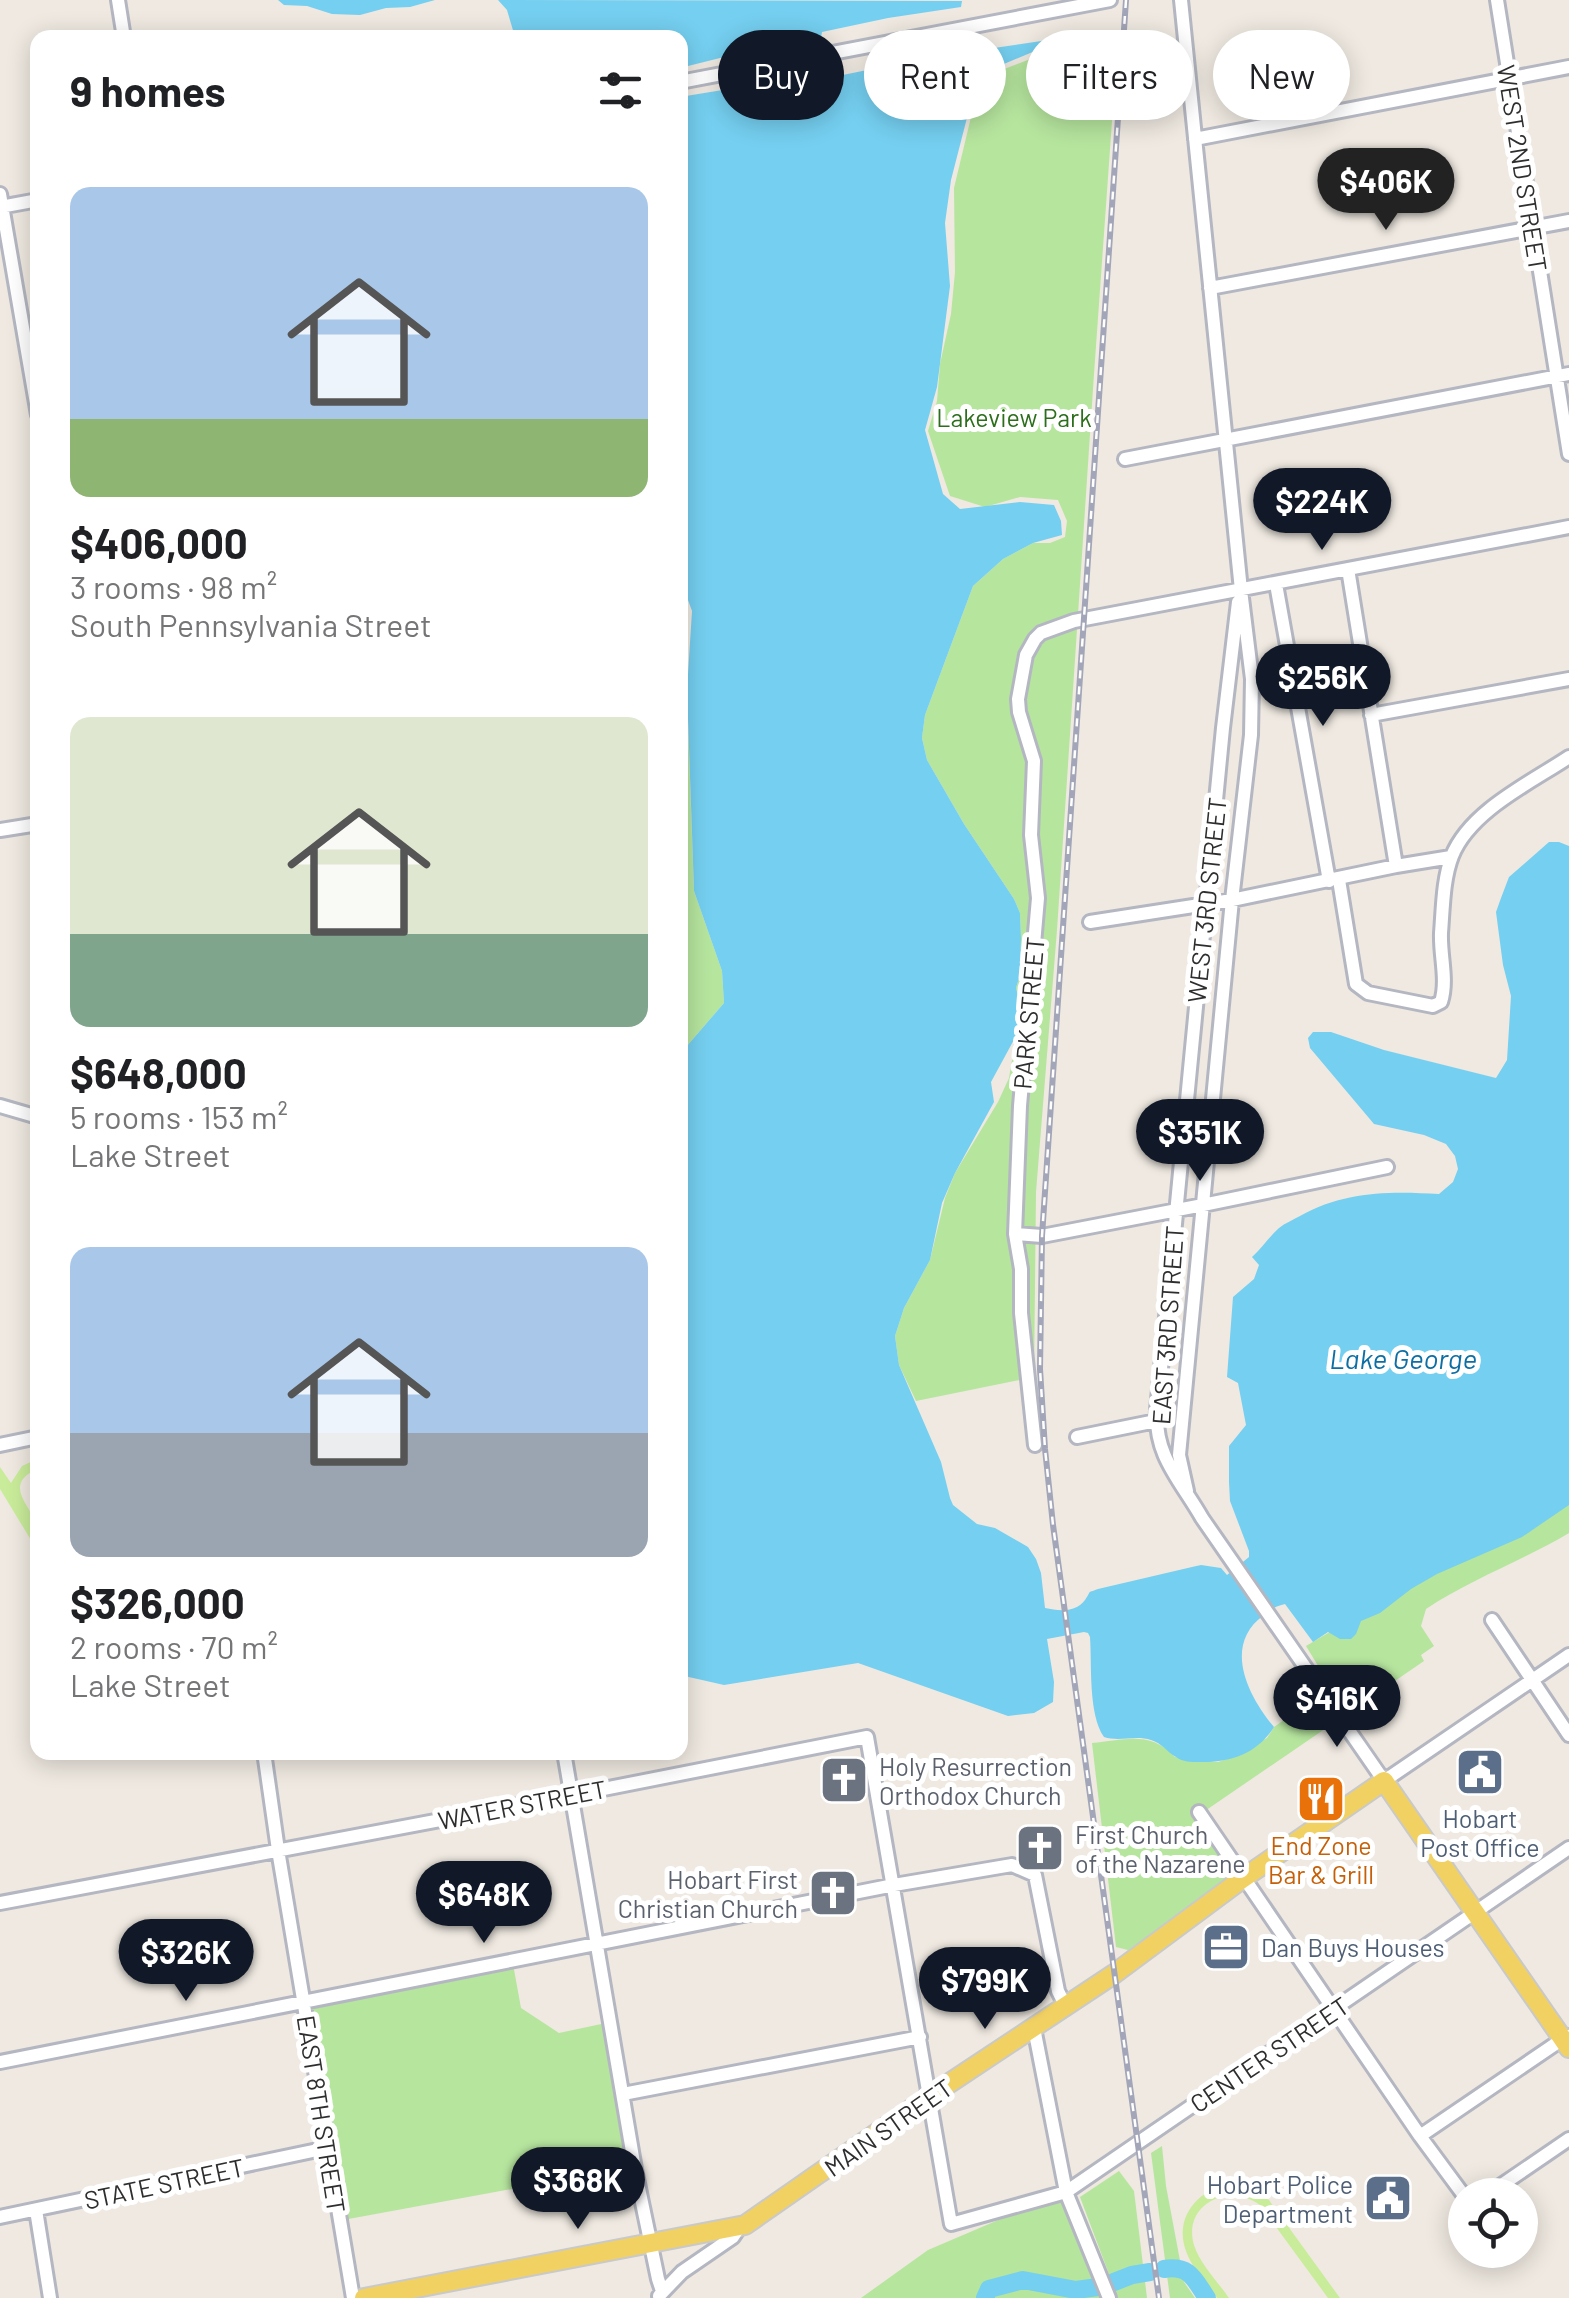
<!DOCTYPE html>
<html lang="en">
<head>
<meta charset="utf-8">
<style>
	:root { --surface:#fff; --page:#f6f6f6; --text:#202124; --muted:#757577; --accent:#111827 }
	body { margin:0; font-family:Barlow,sans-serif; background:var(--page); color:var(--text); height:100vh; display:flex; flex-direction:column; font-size:38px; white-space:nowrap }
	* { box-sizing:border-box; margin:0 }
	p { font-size:32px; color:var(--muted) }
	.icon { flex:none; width:55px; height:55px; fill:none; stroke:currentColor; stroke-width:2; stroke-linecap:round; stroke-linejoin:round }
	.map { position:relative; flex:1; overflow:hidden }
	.panel { position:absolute; left:30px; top:30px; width:658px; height:1730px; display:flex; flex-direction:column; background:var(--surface); border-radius:20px; box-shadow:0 5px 25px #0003 }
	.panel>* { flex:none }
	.guide { position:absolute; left:718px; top:30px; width:700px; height:90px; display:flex; gap:20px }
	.buttons { position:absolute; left:1448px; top:2178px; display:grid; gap:20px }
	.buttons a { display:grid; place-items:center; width:90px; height:90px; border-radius:50%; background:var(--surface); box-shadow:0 5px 25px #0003; font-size:50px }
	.price { position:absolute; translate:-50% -85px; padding:0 22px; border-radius:35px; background:var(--accent); color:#fff; font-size:32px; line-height:65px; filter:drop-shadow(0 2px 5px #0008) }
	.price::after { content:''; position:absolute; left:50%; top:60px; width:30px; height:22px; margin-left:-15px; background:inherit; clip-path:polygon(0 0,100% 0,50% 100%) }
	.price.on { background:#222; color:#fff }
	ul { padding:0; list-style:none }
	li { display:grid; align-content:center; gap:20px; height:530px; padding:0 40px }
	li span { display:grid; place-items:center; height:310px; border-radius:20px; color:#555 }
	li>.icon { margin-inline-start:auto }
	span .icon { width:180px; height:180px; fill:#fffc; stroke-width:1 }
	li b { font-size:42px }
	h2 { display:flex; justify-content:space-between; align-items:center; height:120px; padding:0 40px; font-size:42px }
	.chip { padding:0 35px; border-radius:45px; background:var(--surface); box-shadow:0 5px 25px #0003; font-size:35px; line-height:90px }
	.chip.on { background:var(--accent); color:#fff }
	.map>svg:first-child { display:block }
</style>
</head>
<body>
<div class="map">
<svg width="1569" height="2298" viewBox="0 0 1569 2298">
	<rect width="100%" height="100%" fill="#efe9e1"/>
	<path fill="#b6e59e" d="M1085 34 1118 37 1094 374 1057 930 1036 1192 1034 1377 916 1401 899 1365 895 1336 904 1308 930 1260 945 1198 955 1173 998 1102 1009 1078 1021 1007 1016 988 1020 975 1021 938 1020 913 1014 899 964 824 927 760 922 738 925 715 973 586 1003 559 1033 543H1050L1065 537 1067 521 1058 500 1020 497 985 507 950 496 928 431 937 401 940 364 951 314 955 272 954 188 977 92 983 77 1046 53 1064 41Z
		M687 699 694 891 722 971 724 1003 680 1054V701Z
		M1569 1491V1533C1522 1561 1471 1579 1426 1609L1421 1626 1434 1646 1421 1655 1424 1661 1199 1815 1239 1879 1128 1950 1116 1947 1092 1743C1124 1740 1151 1730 1175 1757L1218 1762 1230 1758 1267 1738 1274 1727 1331 1687 1306 1646Z
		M513 1964 521 2008 559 2033 606 2023 632 2167 343 2220 306 2006Z
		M1162 2146 1166 2186 1184 2282 1195 2298H1170L1151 2153Z
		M1119 2171 1134 2191 1147 2298H1118L1080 2197Z
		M1064 2201 1106 2298H861L928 2250 1017 2212Z"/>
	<path fill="#c9ec9a" d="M37 1459V1469C3 1485 29 1503 37 1525 39 1532 37 1542 37 1550L0 1489V1467L11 1483 22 1466Z
		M1234 2184 1257 2190 1269 2200 1340 2298H1328L1260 2205C1229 2182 1182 2204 1194 2245 1200 2264 1218 2282 1229 2298H1217C1206 2283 1192 2268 1186 2251 1173 2217 1200 2186 1234 2184Z"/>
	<path fill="#75cff0" d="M278 0H435L410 7 386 8 360 15 332 14 307 6 284 5Z
		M498 0 962 1 961 7 888 18 822 32C818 53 818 61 833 77L926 58 1048 40 1049 45 978 75 951 180 945 223 950 286 937 387 925 430 943 494 960 509 1020 502 1054 505 1061 521 1062 535 1033 543 1003 559 973 586 925 715 922 738 927 760 964 824 1014 899 1020 913 1021 938 1020 975 1016 988 1021 1007 1016 1036 991 1082 994 1102 955 1173 942 1203 930 1260 904 1308 895 1336 899 1365 941 1462 950 1498 953 1505 977 1524 995 1528 1028 1547 1036 1559 1041 1573 1045 1608C1059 1611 1075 1613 1085 1600 1093 1589 1085 1594 1098 1589L1192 1567 1201 1565 1221 1568 1227 1575 1249 1557V1551L1230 1501 1229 1482V1446L1246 1425 1238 1383 1227 1377 1233 1297 1254 1279 1259 1265 1252 1257C1262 1248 1269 1237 1279 1228 1285 1223 1293 1220 1300 1216 1344 1191 1390 1191 1439 1194L1453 1182 1458 1169 1455 1156 1446 1144 1424 1135 1374 1124 1310 1048 1308 1038 1313 1032H1331L1384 1050 1496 1078 1507 1060 1511 996 1503 965 1496 912 1501 898 1509 877 1549 842H1559L1569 846V1505L1522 1537 1437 1574 1411 1589 1380 1613 1361 1621 1356 1634 1351 1639H1340L1328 1632 1313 1642 1285 1604C1276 1606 1271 1609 1264 1615 1222 1645 1248 1696 1274 1727 1257 1754 1230 1763 1199 1762 1191 1762 1183 1762 1176 1757 1167 1752 1162 1743 1151 1740 1136 1735 1119 1742 1104 1737 1088 1714 1092 1665 1090 1637L1088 1633 1084 1632 1047 1639 1054 1682 1053 1702 1034 1713 1008 1716 858 1663 724 1685 680 1675V1054L724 1003 722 971 694 891 687 690 692 611 680 578V97L741 87 776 85C782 69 780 56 768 43L736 54 680 68V38L515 37 507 10Z"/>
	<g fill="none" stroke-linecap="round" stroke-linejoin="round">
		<path stroke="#75cff0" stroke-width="18" d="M1164 2269C1190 2265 1194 2279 1207 2298
			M1114 2282 1132 2275 1150 2272
			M985 2298 989 2289 1023 2280 1076 2290 1098 2287"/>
		<g stroke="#b4b7c1" stroke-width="18">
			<path id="minor" d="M118 0 124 38
				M1181 0 1241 590 1252 679 1251 735 1232 900 1179 1455 1187 1491
				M1497 0 1569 454
				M680 82 1110 0
				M1195 139 1569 67
				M0 194 38 415
				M0 207 38 200
				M1210 288 1569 221
				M1125 459 1569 374
				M1348 569 1396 866
				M1276 584 1329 881
				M1238 602 1223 728 1157 1410C1154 1456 1181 1481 1202 1518L1384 1781 1569 1655
				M1371 715 1569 679
				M0 830 38 824
				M1339 880 1356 984 1368 993 1433 1006 1441 1002C1448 980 1440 956 1441 933 1443 908 1443 879 1452 856 1470 811 1530 783 1569 757
				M1090 922 1232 900 1396 866 1451 857
				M0 1106 38 1117
				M1015 1234 1042 1236 1203 1205 1387 1167
				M1077 1437 1156 1421
				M0 1445 38 1437
				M1035 1445 1021 1313V1269L1015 1234 1020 1106 1038 898 1031 835 1034 761 1019 712 1018 699 1026 655 1035 639 1041 633 1074 621 1569 527
				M1492 1620 1569 1735
				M264 1752 278 1850 353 2298
				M564 1752 635 2169 658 2279 662 2291
				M1199 1812 1420 2136 1465 2197
				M0 1903 573 1795 867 1737 951 2224 1066 2192 1569 1848
				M1034 2028 1066 2192 1109 2298
				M0 2062 894 1885 1012 1865 1035 1875 1058 1991 1066 2007
				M623 2094 920 2037
				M1420 2136 1567 2036
				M1487 2195 1569 2139
				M36 2210 50 2298
				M0 2217 327 2148
				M659 2296 682 2272 733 2237 739 2228"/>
		</g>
		<g stroke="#c9c9c9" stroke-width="22">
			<path id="major" d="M364 2298 745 2225 930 2096 1114 1974 1242 1879 1384 1781 1569 2048"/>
		</g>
		<use href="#minor" stroke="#fff" stroke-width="12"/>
		<use href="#major" stroke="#f2d163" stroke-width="18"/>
		<g stroke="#a3a6b8" stroke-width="6">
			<path id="rail" d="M1126 0 1042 1236 1040 1369 1045 1449 1053 1525 1159 2298"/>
		</g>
		<use href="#rail" stroke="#fff" stroke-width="2.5" stroke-dasharray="8" stroke-linecap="butt"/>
	</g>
	<defs>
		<g id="civic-square" transform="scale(2.5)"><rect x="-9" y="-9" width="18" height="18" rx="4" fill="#5c6f8a" stroke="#fff"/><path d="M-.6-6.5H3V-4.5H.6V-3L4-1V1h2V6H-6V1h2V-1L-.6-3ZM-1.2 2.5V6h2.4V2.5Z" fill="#fff"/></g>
		<g id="church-square" transform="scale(2.5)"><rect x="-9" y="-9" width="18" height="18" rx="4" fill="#6b7280" stroke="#fff"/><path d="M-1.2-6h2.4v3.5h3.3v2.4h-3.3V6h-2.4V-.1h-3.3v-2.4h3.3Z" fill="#fff"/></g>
		<g id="restaurant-square" transform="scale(2.5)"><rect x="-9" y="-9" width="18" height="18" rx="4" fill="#e8710a" stroke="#fff"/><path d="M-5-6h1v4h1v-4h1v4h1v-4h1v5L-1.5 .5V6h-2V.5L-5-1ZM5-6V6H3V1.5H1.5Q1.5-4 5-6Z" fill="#fff"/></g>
		<g id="office-square" transform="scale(2.5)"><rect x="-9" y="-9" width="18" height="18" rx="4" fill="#5c6f8a" stroke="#fff"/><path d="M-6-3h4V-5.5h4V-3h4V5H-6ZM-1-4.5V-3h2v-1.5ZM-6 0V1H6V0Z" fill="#fff"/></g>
	</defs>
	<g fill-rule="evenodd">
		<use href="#civic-square" x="1480" y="1772"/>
		<use href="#church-square" x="844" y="1780"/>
		<use href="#restaurant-square" x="1321" y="1799"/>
		<use href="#church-square" x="1040" y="1848"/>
		<use href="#church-square" x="833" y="1893"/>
		<use href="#office-square" x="1226" y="1947"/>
		<use href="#civic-square" x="1388" y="2198"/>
	</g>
	<g text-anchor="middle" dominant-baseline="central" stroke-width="10" stroke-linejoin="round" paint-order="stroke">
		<g font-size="25" fill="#2e2e2e" stroke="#fff">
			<text transform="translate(1523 168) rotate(81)">WEST 2ND STREET</text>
			<text transform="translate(1206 900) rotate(-84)">WEST 3RD STREET</text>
			<text transform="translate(1028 1013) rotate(-85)">PARK STREET</text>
			<text transform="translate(1167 1325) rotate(-86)">EAST 3RD STREET</text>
			<text transform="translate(522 1804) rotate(-11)">WATER STREET</text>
			<text transform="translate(1269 2054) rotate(-34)">CENTER STREET</text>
			<text transform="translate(322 2114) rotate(81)">EAST 8TH STREET</text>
			<text transform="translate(888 2127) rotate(-35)">MAIN STREET</text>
			<text transform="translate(164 2183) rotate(-12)">STATE STREET</text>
		</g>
		<g font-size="25" fill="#2c6e1b" stroke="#fff">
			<text x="1014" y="417">Lakeview Park</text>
		</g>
		<g font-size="25" fill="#5b616d" stroke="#fff" text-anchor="start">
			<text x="879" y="1766">Holy Resurrection<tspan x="879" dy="29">Orthodox Church</tspan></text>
			<text x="1075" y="1834">First Church<tspan x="1075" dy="29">of the Nazarene</tspan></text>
			<text x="798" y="1879" text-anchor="end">Hobart First<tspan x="798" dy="29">Christian Church</tspan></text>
		</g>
		<g font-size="25" fill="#4e5e75" stroke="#fff">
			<text x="1480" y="1818">Hobart<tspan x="1480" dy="29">Post Office</tspan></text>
			<text x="1261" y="1947" text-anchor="start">Dan Buys Houses</text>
			<text x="1353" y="2184" text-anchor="end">Hobart Police<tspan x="1353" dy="29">Department</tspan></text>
		</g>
		<g font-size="25" fill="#c56008" stroke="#fff">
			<text x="1321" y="1845">End Zone<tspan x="1321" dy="29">Bar &amp; Grill</tspan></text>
		</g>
		<g font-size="28" font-style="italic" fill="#0d6fa3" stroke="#fff">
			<text x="1403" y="1358">Lake George</text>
		</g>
	</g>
</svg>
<div class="buttons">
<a><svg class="icon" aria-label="locate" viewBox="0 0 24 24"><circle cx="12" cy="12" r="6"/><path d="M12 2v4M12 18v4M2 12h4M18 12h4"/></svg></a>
</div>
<b class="price on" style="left:1386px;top:233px">$406K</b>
<b class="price" style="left:1322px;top:553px">$224K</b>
<b class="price" style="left:1323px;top:729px">$256K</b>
<b class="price" style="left:1200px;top:1184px">$351K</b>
<b class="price" style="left:1337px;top:1750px">$416K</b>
<b class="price" style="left:484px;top:1946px">$648K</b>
<b class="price" style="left:186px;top:2004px">$326K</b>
<b class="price" style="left:985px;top:2032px">$799K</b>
<b class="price" style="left:578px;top:2232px">$368K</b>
<div class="guide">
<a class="chip on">Buy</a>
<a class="chip">Rent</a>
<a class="chip">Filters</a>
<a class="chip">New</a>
</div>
<section class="panel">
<h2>9 homes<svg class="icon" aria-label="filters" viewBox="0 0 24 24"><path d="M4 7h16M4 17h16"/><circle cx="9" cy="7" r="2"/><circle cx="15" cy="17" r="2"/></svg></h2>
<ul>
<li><span style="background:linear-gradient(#a9c7e8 75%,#8fb573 0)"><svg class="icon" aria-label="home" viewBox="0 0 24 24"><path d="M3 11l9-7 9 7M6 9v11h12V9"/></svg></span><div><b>$406,000</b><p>3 rooms · 98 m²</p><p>South Pennsylvania Street</p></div></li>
<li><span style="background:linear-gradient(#dfe7d0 70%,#7fa58c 0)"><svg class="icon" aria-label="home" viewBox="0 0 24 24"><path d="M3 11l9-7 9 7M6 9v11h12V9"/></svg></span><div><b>$648,000</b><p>5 rooms · 153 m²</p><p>Lake Street</p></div></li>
<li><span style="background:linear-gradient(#a9c7e8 60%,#9aa5b1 0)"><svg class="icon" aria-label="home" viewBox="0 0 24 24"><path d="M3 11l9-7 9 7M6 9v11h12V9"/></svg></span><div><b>$326,000</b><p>2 rooms · 70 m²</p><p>Lake Street</p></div></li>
</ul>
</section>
</div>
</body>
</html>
